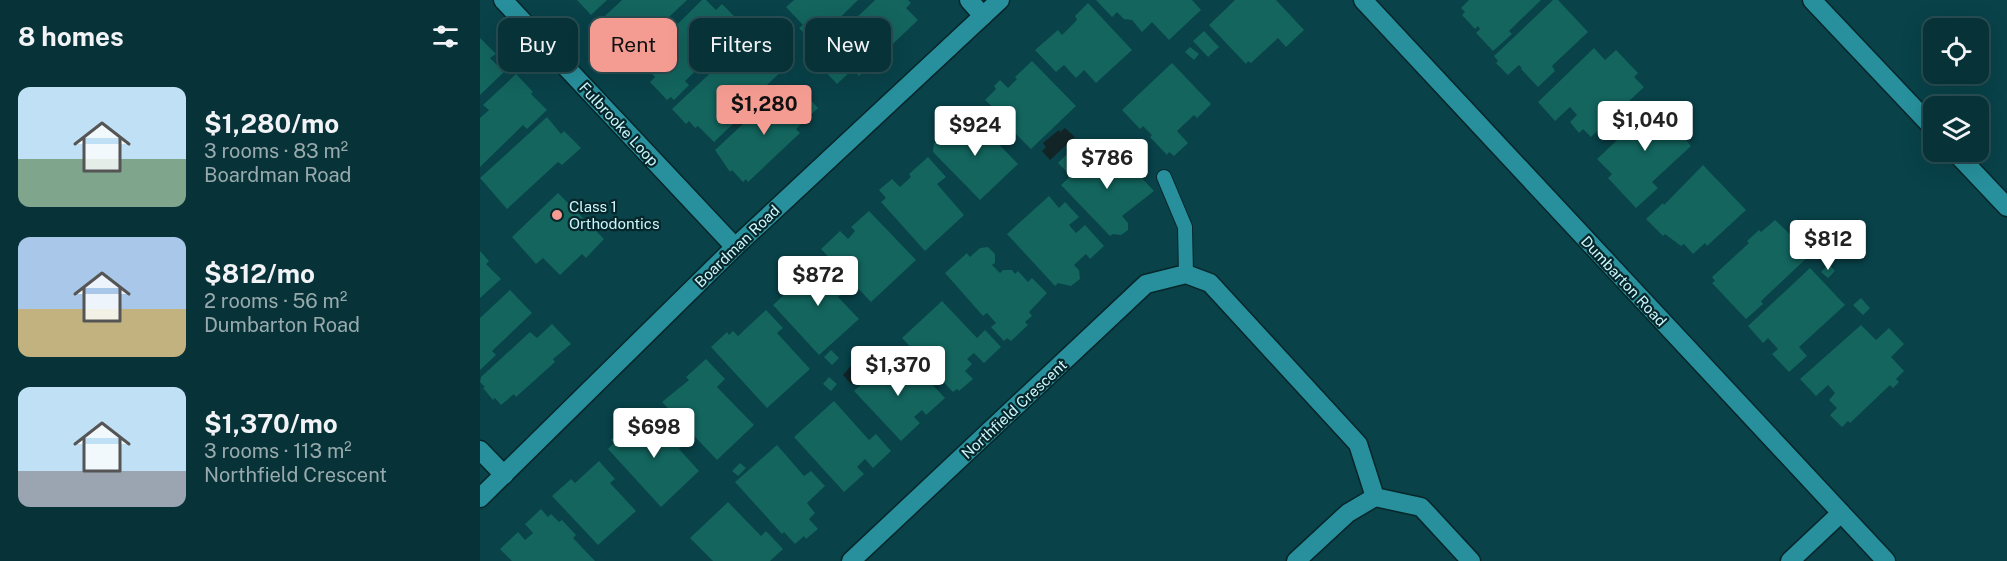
<!DOCTYPE html>
<html lang="en">
<head>
<meta charset="utf-8">
<style>
	:root { --surface:#073237; --page:#103a3f; --text:#f1f3f6; --muted:#98aaad; --line:#284d52; --accent:#f59c92 }
	body { margin:0; font-family:"Public Sans",sans-serif; background:var(--page); color:var(--text); height:100vh; display:flex; flex-direction:column; font-size:22px; white-space:nowrap }
	* { box-sizing:border-box; margin:0 }
	p { font-size:20px; color:var(--muted) }
	.icon { flex:none; width:33px; height:33px; fill:none; stroke:currentColor; stroke-width:2; stroke-linecap:round; stroke-linejoin:round }
	.map { position:relative; flex:1; overflow:hidden }
	.drawer { display:flex; flex-direction:column; background:var(--surface); width:480px }
	.drawer>* { flex:none }
	.hud { position:absolute; left:18px; top:18px; width:570px; height:54px; display:flex; gap:12px }
	.fabs { position:absolute; left:1443px; top:18px; display:grid; gap:12px }
	.fabs a { display:grid; place-items:center; width:66px; height:66px; border-radius:12px; background:var(--surface); box-shadow:0 6px 24px #0002,0 0 0 2px var(--line); font-size:30px }
	.price { position:absolute; translate:-50% -51px; padding:0 14px; border-radius:6px; background:#fff; color:#222; font-size:20px; line-height:39px; filter:drop-shadow(0 2px 3px #0008) }
	.price::after { content:''; position:absolute; left:50%; top:36px; width:18px; height:14px; margin-left:-9px; background:inherit; clip-path:polygon(0 0,100% 0,50% 100%) }
	.price.on { background:var(--accent); color:#111 }
	ul { padding:0; list-style:none }
	li { display:flex; align-items:center; gap:18px; height:150px; padding:0 18px }
	li span { display:grid; place-items:center; flex:none; width:168px; height:120px; border-radius:12px; color:#555 }
	li>.icon { margin-inline-start:auto }
	span .icon { width:72px; height:72px; fill:#fffc; stroke-width:1 }
	li b { font-size:26px }
	h2 { display:flex; justify-content:space-between; align-items:center; height:72px; padding:0 18px; font-size:26px }
	.chip { padding:0 21px; border-radius:12px; background:var(--surface); box-shadow:0 6px 24px #0002,0 0 0 2px var(--line); font-size:21px; line-height:54px }
	.chip.on { background:var(--accent); color:#111 }
	main { display:flex; flex:1; min-height:0 }
	.map>svg:first-child { display:block }
</style>
</head>
<body>
<main>
<section class="drawer">
<h2>8 homes<svg class="icon" aria-label="filters" viewBox="0 0 24 24"><path d="M4 7h16M4 17h16"/><circle cx="9" cy="7" r="2"/><circle cx="15" cy="17" r="2"/></svg></h2>
<ul>
<li><span style="background:linear-gradient(#bfe0f5 60%,#7fa58c 0)"><svg class="icon" aria-label="home" viewBox="0 0 24 24"><path d="M3 11l9-7 9 7M6 9v11h12V9"/></svg></span><div><b>$1,280/mo</b><p>3 rooms · 83 m²</p><p>Boardman Road</p></div></li>
<li><span style="background:linear-gradient(#a9c7e8 60%,#c2b280 0)"><svg class="icon" aria-label="home" viewBox="0 0 24 24"><path d="M3 11l9-7 9 7M6 9v11h12V9"/></svg></span><div><b>$812/mo</b><p>2 rooms · 56 m²</p><p>Dumbarton Road</p></div></li>
<li><span style="background:linear-gradient(#bfe0f5 70%,#9aa5b1 0)"><svg class="icon" aria-label="home" viewBox="0 0 24 24"><path d="M3 11l9-7 9 7M6 9v11h12V9"/></svg></span><div><b>$1,370/mo</b><p>3 rooms · 113 m²</p><p>Northfield Crescent</p></div></li>
</ul>
</section>
<div class="map">
<svg width="1527" height="561" viewBox="0 0 1527 561">
	<rect width="100%" height="100%" fill="#094249"/>
	<path fill="#122426" d="M585 128 595 137 570 160 562 151 566 147 563 143 579 130 580 132Z
		M384 351 394 361 371 384 363 375Z"/>
	<path fill="#13655e" d="M97 0H127L111 15Z
		M142 0H207L171 34 175 38 154 58 151 54 148 57 134 42 131 45 113 27Z
		M222 0H226L236 10 242 4 255 17 251 21 259 29 205 81 209 85 194 100 191 97 187 100 170 82 175 77 160 61Z
		M314 0H378L334 43 319 28 323 25 306 7Z
		M395 0H428L431 3 426 8 438 20 379 76 373 69 357 84 341 67 355 54 347 46Z
		M616 0H712L721 10 689 40 672 22 662 32 652 20 644 19 637 12 632 17Z
		M755 0H796L824 30 806 47 798 38 771 63 768 61 766 64 729 25Z
		M989 0H1061L1029 31 1032 34 1013 51 996 33 1000 29 998 26 995 29 982 15 985 12 981 8Z
		M1073 0H1078L1108 32 1072 66 1075 71 1058 87 1041 69 1042 68 1039 65 1028 75 1016 63 1018 61 1014 56Z
		M608 3 652 50 616 83 604 70 596 78 584 65 576 72 555 50 578 30 582 35 597 20 595 16Z
		M274 31 307 66 249 121 253 124 234 142 218 126 215 128 209 121 206 124 192 109 241 63 250 72 259 64 250 54Z
		M724 31 739 47 728 57 713 41Z
		M0 38 16 54 10 58 24 72 0 95Z
		M710 47 719 54 714 60 705 52Z
		M1114 48 1125 60 1136 50 1158 73 1154 77 1164 87 1111 137 1103 129 1099 133 1090 122 1097 115 1090 107 1075 121 1058 102Z
		M552 61 596 106 551 149 513 111 516 110 505 100 516 89 514 86 520 80 528 88 537 79 535 77Z
		M692 63 731 104 717 118 714 115 697 131 708 143 694 156 689 152 687 155 670 137 672 135 663 126 660 129 642 110Z
		M36 74 53 92 51 94 67 110 47 129 43 125 0 167V118L9 110 3 105Z
		M323 92 338 108 316 129 320 133 268 182 266 179 263 182 252 170 250 172 235 150 291 98 300 107 308 100 311 103Z
		M1164 102 1178 116 1189 106 1209 127 1201 135 1211 146 1172 182 1178 188 1156 208 1128 178 1132 174 1117 159 1150 128 1143 121Z
		M495 114 510 130 507 132 538 164 500 200 453 152 454 143 460 138 470 139 476 134 473 128 477 125 481 128Z
		M67 117 81 134 84 131 101 148 82 165 78 162 27 209 0 178Z
		M625 144 653 175 656 172 674 191 642 216 648 223V230L641 235 633 234 630 236 581 185Z
		M586 155 594 162 586 171 578 163Z
		M448 157 466 177 457 184 484 215 445 251 401 202 406 198 399 190 412 179 420 187 431 177 429 174Z
		M1223 165 1266 210 1227 246 1225 243 1213 254 1204 244 1201 246 1185 234 1183 236 1166 219 1183 203 1184 205Z
		M78 193 124 239 106 258 102 254 80 275 63 258 56 264 32 237Z
		M569 196 579 208 585 202 599 217 589 225 596 233 605 225 624 246 610 259 606 254 594 265 599 270 600 279 591 286 578 283 575 286 527 234Z
		M389 211 436 260 391 302 341 249 360 231 368 239 375 231 371 227Z
		M1295 220 1331 254 1281 301 1283 304 1266 319 1232 283 1235 281 1232 277 1269 243 1267 241 1279 230 1281 232Z
		M508 247 515 254V263L512 265 520 273 523 270H532L535 274 538 271 548 282 552 278 567 293 549 312 552 316 545 322 548 325 531 341 527 338 524 341 511 327 516 323 507 313 503 316 465 273 487 253 490 257 500 248Z
		M0 251 9 261 6 264 21 279 0 298Z
		M338 258 342 263 346 259 358 272 356 274 368 288 358 297 379 319 339 355 293 305 325 276 322 273Z
		M1349 264 1355 271 1348 278 1341 272Z
		M1330 268 1365 305 1319 347 1327 356 1309 372 1292 354 1298 349 1288 338 1283 343 1268 326Z
		M30 290 52 313 12 351 16 355 0 370V318Z
		M1381 298 1390 308 1383 315 1373 305Z
		M462 301 497 338 505 330 521 347 504 363 494 353 487 359 492 364 485 371 493 379 479 391 477 389 473 392 422 338Z
		M286 310 303 328 297 333 330 369 287 408 231 347 247 332 249 335 253 331 258 336Z
		M72 324 91 344 73 359 75 362 36 397 34 394 21 405 15 398 13 400 3 388 5 387 0 382 1 377 50 332 57 338Z
		M1381 325 1396 340 1409 328 1424 344 1411 357 1424 371 1416 379 1419 382 1413 388 1410 385 1370 423 1368 421 1362 427 1350 415 1357 408 1349 400 1355 393 1348 385 1336 396 1320 379Z
		M351 350 359 358 352 365 344 357Z
		M412 354 441 384 446 378 465 398 446 415 442 410 434 417 440 423 421 441 374 391Z
		M226 359 245 379 237 387 274 425 237 460 182 402 209 380 206 377Z
		M349 377 357 384 351 391 343 384Z
		M354 401 389 440 396 434 411 451 393 468 385 459 377 467 384 474 364 492 314 437Z
		M176 411 195 431 191 434 202 446 199 449 219 471 181 507 128 449 134 443 131 440 146 426 156 437 162 431 159 427Z
		M297 445 324 476 331 471 345 486 327 503 335 513 329 519 338 529 326 539 324 536 315 544 304 532 302 534 255 482Z
		M119 461 135 479 130 483 156 511 118 545 72 496 91 479 95 483Z
		M260 463 266 468 258 476 252 471Z
		M248 502 281 536 286 531 303 549 290 561H233L210 538Z
		M61 509 68 517 71 514 79 522 82 520 96 535 93 538 115 561H32L20 549 38 532 45 540 53 533 45 524Z"/>
	<g fill="none" stroke-linecap="round" stroke-linejoin="round">
		<g stroke="#06262a" stroke-width="16">
			<path id="service" d="M684 177 705 227 706 274"/>
		</g>
		<g stroke="#06262a" stroke-width="21">
			<path id="minor" d="M23 0 255 247
				M489 0 503 16
				M1332 0 1454 129
				M1475 152 1527 207
				M0 450 24 475
				M371 561 666 284 706 274 730 283 878 444 895 497
				M816 561 868 513 895 497 941 507 991 561
				M1310 561 1361 513"/>
		</g>
		<g stroke="#06262a" stroke-width="21">
			<path id="tertiary" d="M883 0 1406 561
				M0 498 255 247 520 0"/>
		</g>
		<use href="#service" stroke="#27909c" stroke-width="14"/>
		<use href="#minor" stroke="#27909c" stroke-width="18"/>
		<use href="#tertiary" stroke="#27909c" stroke-width="18"/>
	</g>
	<circle fill="#f59c92" stroke="#06262a" stroke-width="2" cx="77" cy="215" r="6"/>
	<g text-anchor="middle" dominant-baseline="central" stroke-width="4.5" stroke-linejoin="round" paint-order="stroke">
		<g font-size="15" fill="#cbf7fe" stroke="#06262a">
			<text transform="translate(139 124) rotate(47)">Fulbrooke Loop</text>
			<text transform="translate(257 246) rotate(-44)">Boardman Road</text>
			<text transform="translate(1144 281) rotate(47)">Dumbarton Road</text>
			<text transform="translate(534 409) rotate(-43)">Northfield Crescent</text>
		</g>
		<g font-size="15" fill="#cbf7fe" stroke="#06262a" text-anchor="start">
			<text x="89" y="206">Class 1<tspan x="89" dy="17">Orthodontics</tspan></text>
		</g>
	</g>
</svg>
<div class="fabs">
<a><svg class="icon" aria-label="locate" viewBox="0 0 24 24"><circle cx="12" cy="12" r="6"/><path d="M12 2v4M12 18v4M2 12h4M18 12h4"/></svg></a>
<a><svg class="icon" aria-label="layers" viewBox="0 0 24 24"><path d="M12 4l9 5-9 5-9-5zM3 14l9 5 9-5"/></svg></a>
</div>
<b class="price on" style="left:284px;top:136px">$1,280</b>
<b class="price" style="left:1165px;top:152px">$1,040</b>
<b class="price" style="left:495px;top:157px">$924</b>
<b class="price" style="left:627px;top:190px">$786</b>
<b class="price" style="left:1348px;top:271px">$812</b>
<b class="price" style="left:338px;top:307px">$872</b>
<b class="price" style="left:418px;top:397px">$1,370</b>
<b class="price" style="left:174px;top:459px">$698</b>
<div class="hud">
<a class="chip">Buy</a>
<a class="chip on">Rent</a>
<a class="chip">Filters</a>
<a class="chip">New</a>
</div>
</div>
</main>
</body>
</html>
